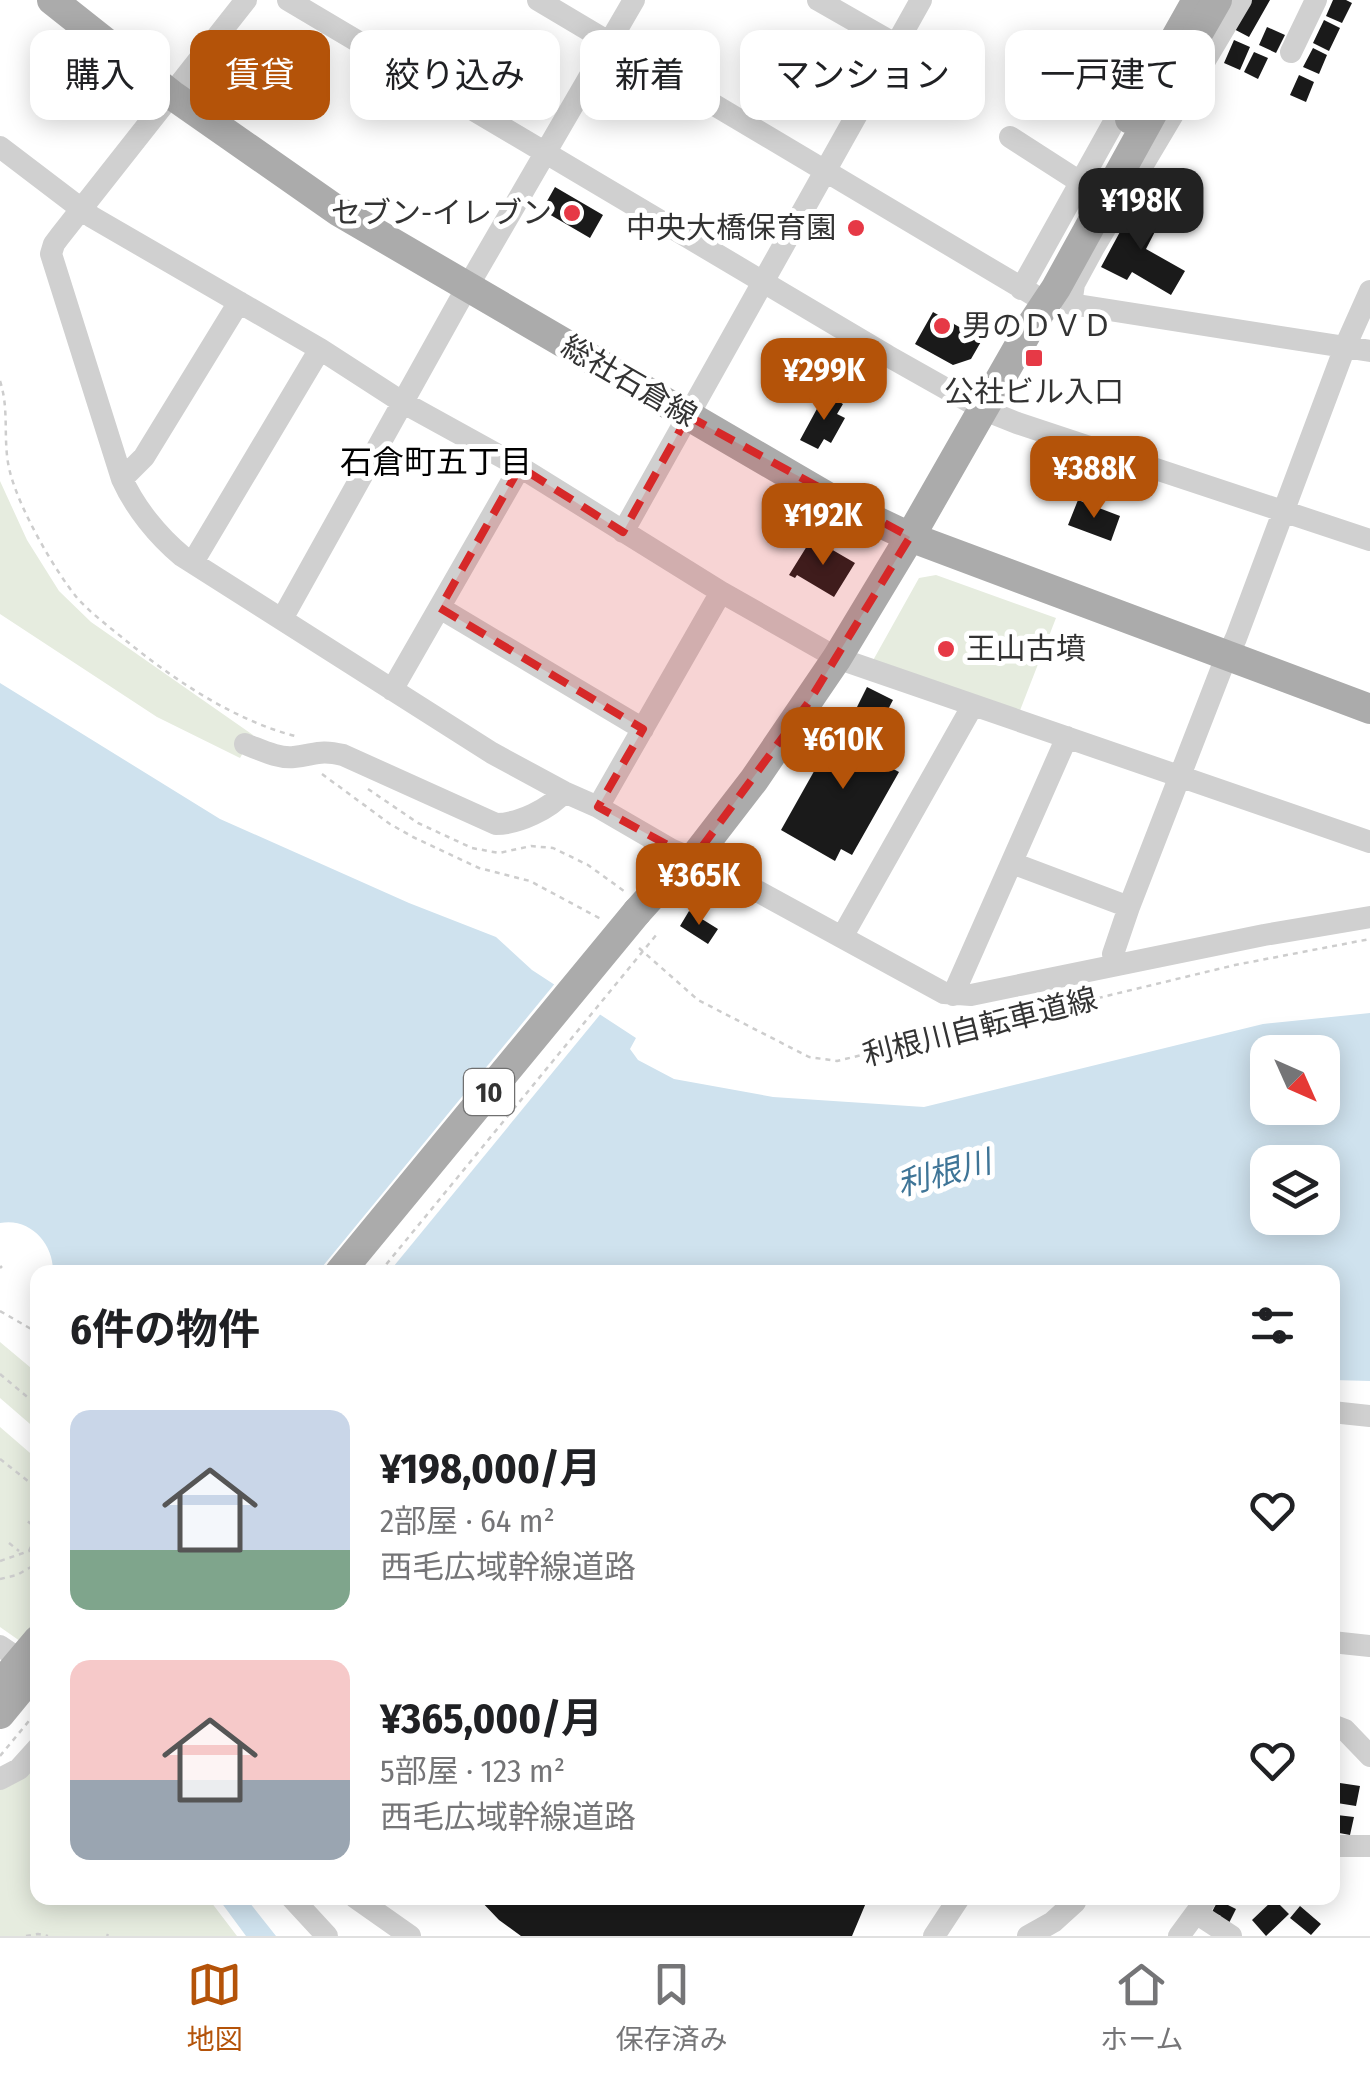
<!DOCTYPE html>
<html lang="ja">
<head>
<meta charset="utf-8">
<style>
	:root { --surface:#fff; --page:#f2f2f2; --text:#202124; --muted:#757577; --line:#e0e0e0; --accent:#b45309 }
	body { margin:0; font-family:"Fira Sans Condensed","Noto Sans JP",sans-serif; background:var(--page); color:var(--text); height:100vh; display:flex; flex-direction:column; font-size:38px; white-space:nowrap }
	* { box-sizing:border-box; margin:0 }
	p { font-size:32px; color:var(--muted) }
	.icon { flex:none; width:55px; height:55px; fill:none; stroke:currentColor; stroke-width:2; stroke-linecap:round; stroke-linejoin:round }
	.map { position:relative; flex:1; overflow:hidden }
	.sheet { position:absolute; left:30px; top:1265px; width:1310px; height:640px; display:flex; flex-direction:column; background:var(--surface); border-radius:20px; box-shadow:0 5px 25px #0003 }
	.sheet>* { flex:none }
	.hud { position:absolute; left:30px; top:30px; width:1310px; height:90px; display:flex; gap:20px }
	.needle { width:65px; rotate:135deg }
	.tools { position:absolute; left:1250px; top:1035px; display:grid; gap:20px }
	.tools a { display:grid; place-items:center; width:90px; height:90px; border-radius:20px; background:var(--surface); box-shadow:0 5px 25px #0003; font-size:50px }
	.price { position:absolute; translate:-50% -85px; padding:0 22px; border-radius:20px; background:var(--accent); color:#fff; font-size:32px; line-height:65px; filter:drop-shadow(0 2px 5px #0008) }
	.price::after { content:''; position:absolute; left:50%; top:60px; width:30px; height:22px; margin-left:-15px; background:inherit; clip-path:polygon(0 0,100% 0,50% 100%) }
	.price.on { background:#222; color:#fff }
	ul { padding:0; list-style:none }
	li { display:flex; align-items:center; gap:30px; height:250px; padding:0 40px }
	li span { display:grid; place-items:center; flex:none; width:280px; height:200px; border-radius:20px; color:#555 }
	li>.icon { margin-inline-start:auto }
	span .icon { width:120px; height:120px; fill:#fffc; stroke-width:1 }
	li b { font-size:42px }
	h2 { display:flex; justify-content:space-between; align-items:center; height:120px; padding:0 40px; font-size:42px }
	.tag { padding:0 35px; border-radius:20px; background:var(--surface); box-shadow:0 5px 25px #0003; font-size:35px; line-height:90px }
	.tag.on { background:var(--accent); color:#fff }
	.dock { display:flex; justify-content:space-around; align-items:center; height:140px; border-top:2px solid var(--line); background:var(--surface); font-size:28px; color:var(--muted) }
	.dock a { display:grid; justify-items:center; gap:5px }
	.dock .on { color:var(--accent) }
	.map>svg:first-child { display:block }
</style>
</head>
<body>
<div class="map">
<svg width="1370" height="1936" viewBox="0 0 1370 1936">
	<rect width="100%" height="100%" fill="#fff"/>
	<path fill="#e6ecdf" d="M0 460V481L27 540 59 591 91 622 253 735 240 758 157 717 0 614Z
		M936 575 1056 618 1019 713 871 664 919 578Z
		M0 1342 37 1373V1430L0 1398Z
		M0 1427 37 1459V1653L0 1627Z
		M37 1765 38 1898H208L237 1936H0V1788Z"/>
	<path fill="#cfe2ee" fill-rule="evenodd" d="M0 683 220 819 409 903 496 937 532 970 636 1038 630 1049 638 1060 674 1079 773 1097 924 1107 1263 1024 1370 1013V1381L1333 1380 1332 1272H53C54 1244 30 1217 0 1223ZM1268 1052H1322V1108H1268ZM1268 1162H1322V1218H1268Z
		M218 1898H246L276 1936H246Z"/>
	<path fill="#fff" d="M557 981 603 1011 389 1272H318Z"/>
	<path fill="#1a1a1a" d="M1245 0H1270L1249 37 1230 27Z
		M1333 0H1346L1352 3 1342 23 1326 16Z
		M1324 20 1340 28 1329 51 1313 43Z
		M1267 27 1285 35 1276 53 1259 45Z
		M1234 40 1250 47 1240 70 1224 63Z
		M1313 48 1327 55 1319 74 1303 67Z
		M1254 52 1268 58 1258 79 1244 72Z
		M1299 75 1314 82 1306 102 1290 95Z
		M555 187 603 215 590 238 542 210Z
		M1135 204 1162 218 1146 249 1185 271 1171 295 1132 272 1127 280 1101 267Z
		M933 312 982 340 971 359 953 365 915 344Z
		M825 394 843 404 837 414 845 418 831 443 824 439 818 449 800 440Z
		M1078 500 1120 516 1111 541 1068 525Z
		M812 538 855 563 834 597 797 575 795 578 789 575Z
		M867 687 893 700 882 721 856 709Z
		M844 718 894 746 884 764 899 772 852 855 841 849 835 861 781 830Z
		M689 911 718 929 708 944 680 926Z
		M1340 1783 1360 1786 1356 1806 1337 1803Z
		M1337 1815 1354 1817 1350 1835 1334 1832Z
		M478 1898H868L852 1936H521L499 1920Z
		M1274 1899 1289 1914 1266 1936 1252 1920Z
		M1218 1900 1236 1909 1228 1925 1219 1921 1221 1916 1212 1912Z
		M1300 1906 1321 1924 1311 1935 1290 1918Z"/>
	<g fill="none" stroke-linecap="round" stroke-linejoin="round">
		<path stroke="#cdcdcd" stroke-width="2.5" stroke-dasharray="5 5" stroke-linecap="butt" d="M0 381C10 411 2 442 10 472 19 508 54 570 78 599 92 614 108 626 124 639 173 679 233 720 295 736
			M322 774 390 824 413 837 479 868 530 881 601 919
			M368 789 418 823 472 848 499 853 531 846 553 848 588 865 624 891
			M639 948 698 1000 809 1057 837 1061 1235 965 1370 939
			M0 1268 2 1266
			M0 1311 38 1333
			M0 1374 38 1406
			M0 1459 38 1489
			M9 1543 19 1551
			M0 1561 29 1551 35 1538V1527L26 1520
			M0 1579 17 1575 38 1563
			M26 1936 38 1934 48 1936
			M107 1936 108 1934"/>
		<path stroke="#d0d0d0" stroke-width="22" d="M246 0 60 236 54 244 51 254 122 479C135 508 158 536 182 556L492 753 564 792 598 807 672 850 715 868 944 993 971 995 1264 935 1370 917
			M288 0 888 356 982 409 1017 423 1370 540
			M538 0 1032 294
			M818 0 895 44
			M1241 0 1093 249 1074 284 1071 304 1370 351
			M1291 52 1316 0
			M1010 137 1080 182
			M0 147 92 217 320 349 402 402 520 467 721 592 837 658 1370 842
			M1021 289 1129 95
			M122 479 144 457 239 302
			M623 532 921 0
			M193 562 320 349
			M440 608 643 729
			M282 619 457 305 634 0
			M392 690 520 467
			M245 744C259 749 278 759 294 757 315 755 319 749 343 755L496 824C518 824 550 809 564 792
			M598 807 721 592
			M1012 863 1129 907
			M842 937 973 705
			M1116 964 1113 954 1129 907 1221 670 1236 638 1345 347 1370 291
			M953 995 1067 737
			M1332 1412 1370 1416
			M1332 1642 1370 1646
			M0 1646 34 1669
			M1332 1725 1345 1730 1370 1756
			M0 1779 19 1769 38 1748
			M1332 1846H1370
			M292 1898 327 1936
			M356 1898 410 1936
			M1196 1913 1231 1936
			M934 1936 959 1898
			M1028 1936 1053 1922 1075 1902
			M1179 1936 1207 1898"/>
		<path stroke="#ababab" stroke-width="30" d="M52 0 172 95 338 211 838 503 910 537 1370 709
			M1130 119 1197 0
			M637 912 674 871 693 859 754 780 837 658 910 537 1030 327 1056 288 1158 103"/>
		<path stroke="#cdcdcd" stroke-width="2.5" stroke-dasharray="5 5" stroke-linecap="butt" d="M380 1272 657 934
			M0 1756 38 1710"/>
		<path stroke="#ababab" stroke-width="30" d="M1158 103 1217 0
			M340 1272 637 912
			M0 1685 38 1640
			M0 1714 32 1675"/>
	</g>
	<path fill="#d62828" fill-opacity="0.2" stroke="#d62828" stroke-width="8" stroke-dasharray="20 12" stroke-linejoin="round" d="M688 416 910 537 808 703 693 859 598 807 643 729 440 608 520 467 623 532Z"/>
	<g fill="#e63946" stroke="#fff" stroke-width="4">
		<circle cx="572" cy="213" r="10"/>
		<circle cx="856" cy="228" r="10"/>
		<circle cx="942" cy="326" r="10"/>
		<rect x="1024" y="348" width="20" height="20" rx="5"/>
		<circle cx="946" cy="649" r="10"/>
	</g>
	<g text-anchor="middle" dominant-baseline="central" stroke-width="10" stroke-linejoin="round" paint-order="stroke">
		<rect fill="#fff" stroke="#707070" stroke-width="2.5" x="464" y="1069" width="50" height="46" rx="8"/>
		<g font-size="28" font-weight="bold" fill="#333">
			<text x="489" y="1092">10</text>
		</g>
		<g font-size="30" fill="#333" stroke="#fff" text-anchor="end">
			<text x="552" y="213">セブン-イレブン</text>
			<text x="836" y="228">中央大橋保育園</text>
			<text x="962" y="326" text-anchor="start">男のＤＶＤ</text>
			<text x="1034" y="392" text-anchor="middle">公社ビル入口</text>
			<text x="966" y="649" text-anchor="start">王山古墳</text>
		</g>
		<g font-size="30" fill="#333" stroke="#fff">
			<text transform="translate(629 381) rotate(30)">総社石倉線</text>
			<text transform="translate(980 1027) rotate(-14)">利根川自転車道線</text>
		</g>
		<g font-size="32" fill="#000" stroke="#fff">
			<text x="436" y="462">石倉町五丁目</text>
		</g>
		<g font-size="32" font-style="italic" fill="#3f7597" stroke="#fff">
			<text transform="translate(944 1173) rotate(-15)">利根川</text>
		</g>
	</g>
</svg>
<div class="tools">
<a><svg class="needle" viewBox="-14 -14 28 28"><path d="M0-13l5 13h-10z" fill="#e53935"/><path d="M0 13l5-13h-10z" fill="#757577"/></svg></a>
<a><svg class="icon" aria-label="layers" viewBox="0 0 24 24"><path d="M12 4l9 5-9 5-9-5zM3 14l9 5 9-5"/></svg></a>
</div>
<b class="price on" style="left:1141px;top:253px">¥198K</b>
<b class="price" style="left:824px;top:423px">¥299K</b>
<b class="price" style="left:1094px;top:521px">¥388K</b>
<b class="price" style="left:823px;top:568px">¥192K</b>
<b class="price" style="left:843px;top:792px">¥610K</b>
<b class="price" style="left:699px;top:928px">¥365K</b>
<div class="hud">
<a class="tag">購入</a>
<a class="tag on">賃貸</a>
<a class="tag">絞り込み</a>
<a class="tag">新着</a>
<a class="tag">マンション</a>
<a class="tag">一戸建て</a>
</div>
<section class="sheet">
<h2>6件の物件<svg class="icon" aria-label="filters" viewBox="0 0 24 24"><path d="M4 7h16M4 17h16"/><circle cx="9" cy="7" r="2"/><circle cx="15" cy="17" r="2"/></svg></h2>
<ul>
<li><span style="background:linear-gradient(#c9d6e8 70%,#7fa58c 0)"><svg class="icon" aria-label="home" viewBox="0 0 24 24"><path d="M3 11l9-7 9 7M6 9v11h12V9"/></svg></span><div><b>¥198,000/月</b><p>2部屋 · 64 m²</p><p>西毛広域幹線道路</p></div><svg class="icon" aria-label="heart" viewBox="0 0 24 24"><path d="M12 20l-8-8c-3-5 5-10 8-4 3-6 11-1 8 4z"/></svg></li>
<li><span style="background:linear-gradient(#f6c9c9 60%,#9aa5b1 0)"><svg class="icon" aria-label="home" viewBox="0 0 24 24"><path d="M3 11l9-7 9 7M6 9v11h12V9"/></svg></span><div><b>¥365,000/月</b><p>5部屋 · 123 m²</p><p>西毛広域幹線道路</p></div><svg class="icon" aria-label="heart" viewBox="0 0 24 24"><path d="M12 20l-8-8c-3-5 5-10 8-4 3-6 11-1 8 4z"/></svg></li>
</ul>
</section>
</div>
<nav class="dock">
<a class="on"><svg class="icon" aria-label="map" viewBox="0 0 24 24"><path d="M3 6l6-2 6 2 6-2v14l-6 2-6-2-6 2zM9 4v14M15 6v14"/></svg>地図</a>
<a><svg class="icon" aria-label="saved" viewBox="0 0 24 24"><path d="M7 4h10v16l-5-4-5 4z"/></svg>保存済み</a>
<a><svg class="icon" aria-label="home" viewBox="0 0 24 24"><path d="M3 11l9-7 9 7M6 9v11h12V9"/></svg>ホーム</a>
</nav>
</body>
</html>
